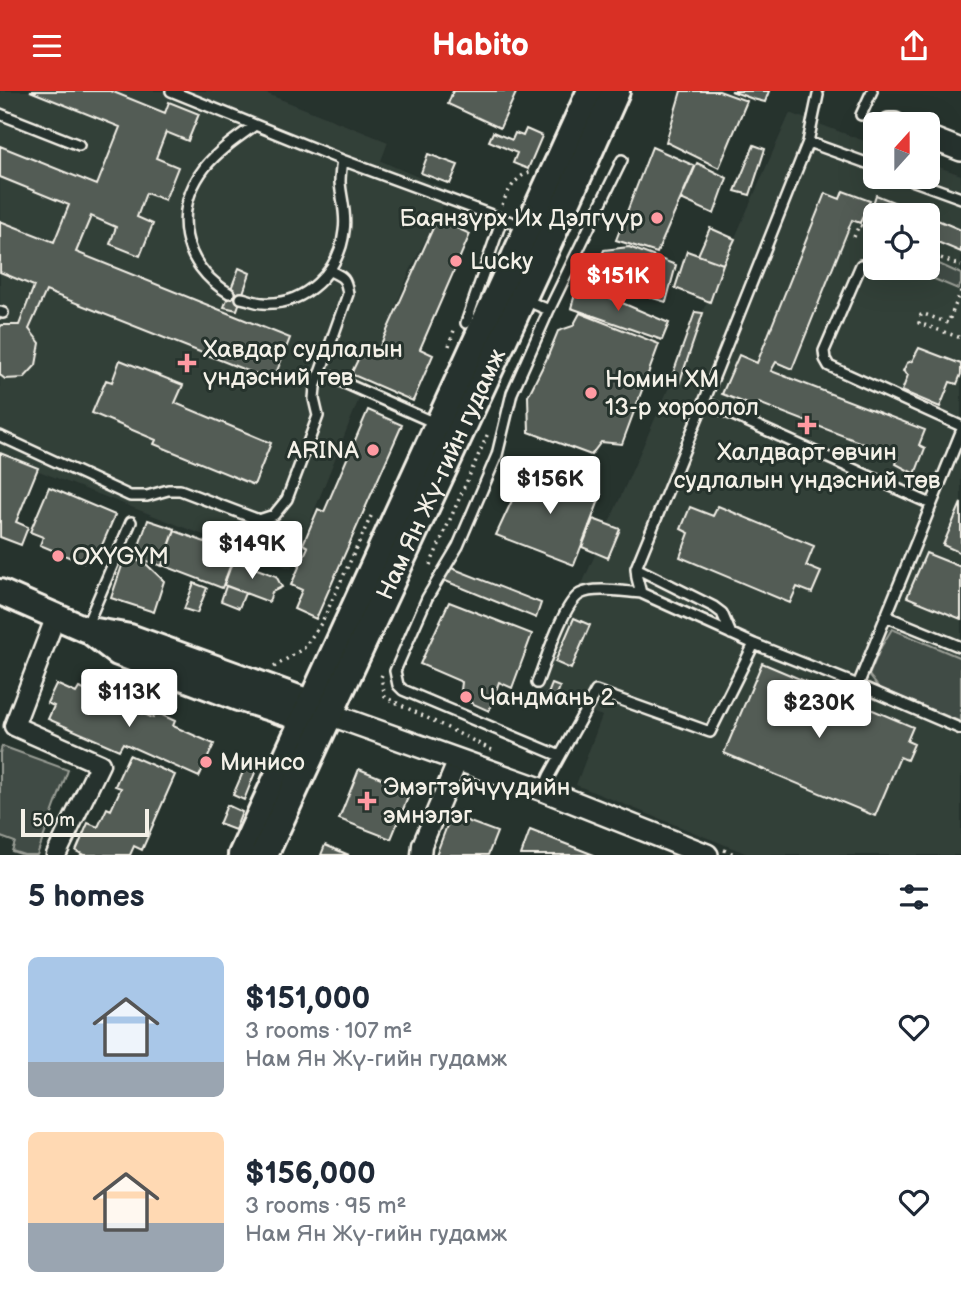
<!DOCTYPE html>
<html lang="en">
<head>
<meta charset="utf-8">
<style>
	:root { --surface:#fff; --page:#f2f2f3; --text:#1f2937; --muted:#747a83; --accent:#d93025 }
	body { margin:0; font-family:"Balsamiq Sans",sans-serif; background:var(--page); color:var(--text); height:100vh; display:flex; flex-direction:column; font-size:26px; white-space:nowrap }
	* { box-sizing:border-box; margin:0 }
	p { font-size:23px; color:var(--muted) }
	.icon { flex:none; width:38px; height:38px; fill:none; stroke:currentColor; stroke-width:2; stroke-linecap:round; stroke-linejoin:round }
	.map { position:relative; height:764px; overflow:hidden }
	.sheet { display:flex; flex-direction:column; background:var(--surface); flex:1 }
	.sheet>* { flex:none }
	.needle { width:46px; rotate:21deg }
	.fabs { position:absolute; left:863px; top:21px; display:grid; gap:14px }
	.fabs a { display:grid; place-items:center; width:77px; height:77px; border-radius:10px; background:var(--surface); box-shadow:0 7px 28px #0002; font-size:35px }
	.scale { position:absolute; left:21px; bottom:18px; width:128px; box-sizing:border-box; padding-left:7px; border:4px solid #f4f1e8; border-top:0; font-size:19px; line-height:24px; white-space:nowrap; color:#f4f1e8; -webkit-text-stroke:5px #26332d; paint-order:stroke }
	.price { position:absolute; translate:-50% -60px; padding:0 16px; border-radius:7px; background:#fff; color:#222; font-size:23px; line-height:46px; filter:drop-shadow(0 2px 4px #0008) }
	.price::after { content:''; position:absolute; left:50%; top:42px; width:21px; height:16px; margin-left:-10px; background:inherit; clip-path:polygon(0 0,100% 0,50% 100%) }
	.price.current { background:var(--accent); color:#fff }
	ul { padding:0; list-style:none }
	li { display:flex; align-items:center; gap:21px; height:175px; padding:0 28px }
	li span { display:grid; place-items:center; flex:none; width:196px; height:140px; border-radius:10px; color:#555 }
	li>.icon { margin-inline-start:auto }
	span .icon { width:84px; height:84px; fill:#fffc; stroke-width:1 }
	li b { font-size:30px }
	h2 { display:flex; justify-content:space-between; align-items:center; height:84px; padding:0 28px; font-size:30px }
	header { display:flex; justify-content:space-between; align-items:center; height:91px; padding:0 28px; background:var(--accent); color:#fff; font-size:32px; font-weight:700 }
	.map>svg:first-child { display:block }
</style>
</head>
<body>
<header><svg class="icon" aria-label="menu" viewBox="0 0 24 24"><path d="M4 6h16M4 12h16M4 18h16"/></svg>Habito<svg class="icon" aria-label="share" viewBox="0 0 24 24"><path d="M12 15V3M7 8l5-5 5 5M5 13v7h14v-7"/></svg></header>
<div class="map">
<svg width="961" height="764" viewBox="0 0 961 764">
	<rect width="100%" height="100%" fill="#26332d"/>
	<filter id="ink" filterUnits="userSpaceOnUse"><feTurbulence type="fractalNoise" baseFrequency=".0143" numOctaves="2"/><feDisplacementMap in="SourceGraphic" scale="14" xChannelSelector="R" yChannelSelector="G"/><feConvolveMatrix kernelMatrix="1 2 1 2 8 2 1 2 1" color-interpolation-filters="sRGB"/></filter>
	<g filter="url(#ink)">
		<path fill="#333f39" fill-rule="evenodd" d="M0 0H260L388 51 381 70 450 100 410 180 291 478 0 365Z
			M790 22 875 54V86H928V72L961 84V764H750L576 694 602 625 530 597 559 519 583 491ZM875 124H928V177H875Z"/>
		<path fill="#414b45" stroke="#9a9e96" stroke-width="2" d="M928 168 961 183V193L958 198 908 177H928Z
			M892 538 961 567V631L879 597 869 584 881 556Z
			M2 655 68 679 37 764H24L12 760 15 751 1 746 0 748V662Z"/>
		<path fill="#525c55" stroke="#f4f1e8" stroke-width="2" d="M30 0H111L165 22 169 11 199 23 188 50 166 41 156 67 178 76 165 109 146 102 137 126 153 133 140 165 110 153 116 136 91 125 76 161 290 247 273 290 46 200 29 238 40 252 36 274 24 287 5 288 0 284V236L2 234H19L34 195 0 181V130L54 151 69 114 0 86V55L97 94 120 36Z
			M453 0H512L516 2 500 37 448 13Z
			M681 0H719L747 10 719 77 666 51Z
			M731 0H769L765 11 753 8Z
			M526 38 542 45 528 78 513 72 517 62 489 50 493 41 512 49 515 42 523 45Z
			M754 54 765 58 750 104 735 100Z
			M652 56 695 75 657 162 616 149Z
			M428 63 458 74 450 93 421 82Z
			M697 72 727 87 714 123 681 108Z
			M843 100 870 110 860 132 852 129 792 278 776 271 771 280 925 339 919 354 925 357 915 383 896 373 898 366 759 312 758 317 722 303 739 264 757 272 825 102 840 108Z
			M876 104 926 124H880L883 117 873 113Z
			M928 125 961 139V161L928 147Z
			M437 128 470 143 420 258 433 264 413 310 351 283 364 256 377 262Z
			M710 137 735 148 723 173 698 164Z
			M629 156 676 174 666 211 613 195 600 198 589 196 604 159Z
			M687 160 723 173 710 211 675 197Z
			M239 177 250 182 237 219 224 216Z
			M578 193 669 232 662 249 571 217Z
			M695 221 703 222 679 293 670 291Z
			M580 222 659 253 622 353 601 351 591 364 529 341 528 305 547 267 558 240 573 235Z
			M919 257 961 273V283L957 293 950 291 940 316 902 300 908 284 903 280 907 272 912 270Z
			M120 269 183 294 175 312 271 352 254 394 154 353 156 349 92 322 106 289 112 291Z
			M368 319 402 334 316 528 294 518 302 499 291 494 308 456 303 453 318 418 324 421Z
			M0 362 38 377 16 431 28 436 21 454 0 446Z
			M528 375 601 404 574 474 496 444Z
			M49 396 115 424 97 466 87 462 83 472 40 454 43 446 30 441Z
			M961 412V462L943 454Z
			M718 415 814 455 806 475 821 481 812 502 797 496 790 512 680 466 689 442 681 438 690 416 713 425Z
			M593 428 620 438 608 467 582 456Z
			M148 429 175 438 162 475 135 466Z
			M175 440 235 462 222 497 162 474Z
			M926 462 961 476V528L907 506Z
			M125 466 145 472 164 490 154 521 111 507Z
			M233 469 276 485 282 496 272 501 269 511 224 494Z
			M449 476 541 512 536 527 443 489Z
			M194 492 207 497 197 522 184 518Z
			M226 495 245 502 239 517 221 510Z
			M449 511 532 543 512 597 499 591 489 620 460 607 462 591 420 573Z
			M574 527 590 534 571 578 555 571Z
			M762 572 913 636 907 650 914 653 907 669 900 666 875 725 724 662Z
			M56 593 76 602 79 597 87 600 115 613 113 616 130 624 133 618 153 627 156 621 175 630 173 635 214 653 199 686 123 652 119 659 48 628 54 615 47 612Z
			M552 593 560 596 554 611 546 608Z
			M129 664 175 684 142 759 134 755 130 764H81L82 763 76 760 88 732 98 736 107 717 111 719 121 697 115 695Z
			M246 674 256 679 244 709 233 704Z
			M359 678 411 699 391 748 339 728Z
			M227 714 242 721 235 739 219 733Z
			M451 724 497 741 488 764H436Z
			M530 739 594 764H521Z
			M325 754 349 764H321Z"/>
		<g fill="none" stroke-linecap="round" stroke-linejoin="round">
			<g stroke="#f4f1e8" stroke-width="14">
				<path id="service" d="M171 0 342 69 527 137
					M0 23 79 54
					M861 24 872 0
					M808 51 875 75
					M903 86 961 107
					M861 174 824 260 825 268 829 275 961 335
					M229 202C182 174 171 120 205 76 219 59 237 47 255 34
					M241 207C248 208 256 212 263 212 305 215 340 180 344 140 347 123 341 107 340 91 340 84 341 76 342 69
					M525 209 549 219
					M0 221 3 222
					M466 232 502 128
					M320 281 437 333
					M704 311 808 51 818 4
					M0 345 130 405H147L168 399H180L259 429 274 424 287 408 318 325 314 308 315 296 348 203C346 188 344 186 330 180
					M636 477 714 516 722 522 731 543
					M885 525 961 556
					M86 536 131 431
					M754 553 641 502 637 487 636 477 704 311 931 413
					M537 592C545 572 563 513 580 503 594 495 625 501 641 502
					M858 594 961 638
					M560 665 403 599 398 594 395 580 427 507 458 455 497 364 512 302 549 219 622 69
					M543 699 549 685 596 600 710 641 754 553 858 594 961 341"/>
			</g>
			<g stroke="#f4f1e8" stroke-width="23">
				<path id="minor" d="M56 525 14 635 100 673 56 764
					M421 764 422 754 458 669"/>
			</g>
			<g stroke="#f4f1e8" stroke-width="26">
				<path id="tertiary" d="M889 33H895
					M928 46 961 59
					M329 623 543 699 707 764"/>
			</g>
			<g stroke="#f4f1e8" stroke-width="30">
				<path id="secondary" d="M0 501 85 538 130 546 312 612 327 621
					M92 542 118 562 238 607 305 628 324 624"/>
			</g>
			<g stroke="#f4f1e8" stroke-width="32">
				<g id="primary">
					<path d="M242 764 591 0"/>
					<path id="s1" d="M264 764 549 150 616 0"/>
				</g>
			</g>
			<path stroke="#f4f1e8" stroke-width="3.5" stroke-dasharray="2 5" stroke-linecap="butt" d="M502 114C507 101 516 85 530 81
				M854 146 859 134 875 140
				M928 162 961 175
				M961 200 948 232 924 223 921 224 919 232 961 247
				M449 255 455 236
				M430 474 489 340
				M274 576 304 557 322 531 373 421
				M382 584 381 586 385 606 492 659
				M724 759 737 764"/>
			<use href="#service" stroke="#26332d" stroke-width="9"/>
			<use href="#minor" stroke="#26332d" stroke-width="18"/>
			<use href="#tertiary" stroke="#26332d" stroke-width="21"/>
			<use href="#secondary" stroke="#26332d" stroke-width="24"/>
			<use href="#primary" stroke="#26332d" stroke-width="26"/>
		</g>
	</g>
	<g fill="#ff9aa2" stroke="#26332d" stroke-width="2.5">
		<circle cx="657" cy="127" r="7"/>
		<circle cx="456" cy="170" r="7"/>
		<path d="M183.5 261.5h7v7h7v7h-7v7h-7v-7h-7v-7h7z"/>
		<circle cx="591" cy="302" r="7"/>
		<path d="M803.5 323.5h7v7h7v7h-7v7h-7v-7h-7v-7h7z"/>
		<circle cx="373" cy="359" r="7"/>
		<circle cx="58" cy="465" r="7"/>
		<circle cx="466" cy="606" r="7"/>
		<circle cx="206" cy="671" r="7"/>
		<path d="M363.5 699.5h7v7h7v7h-7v7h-7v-7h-7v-7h7z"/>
	</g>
	<g text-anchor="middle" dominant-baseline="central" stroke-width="6" stroke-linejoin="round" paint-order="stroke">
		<g font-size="24" fill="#f4f1e8" stroke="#26332d" text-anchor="start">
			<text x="643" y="127" text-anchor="end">Баянзүрх Их Дэлгүүр</text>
			<text x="470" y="170">Lucky</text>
			<text x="203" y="258">Хавдар судлалын<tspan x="203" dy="28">үндэсний төв</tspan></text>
			<text x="605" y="288">Номин ХМ<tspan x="605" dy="28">13-р хороолол</tspan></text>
			<text x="359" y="359" text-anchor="end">ARINA</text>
			<text x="807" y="361" text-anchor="middle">Халдварт өвчин<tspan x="807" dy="28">судлалын үндэсний төв</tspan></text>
			<text x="72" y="465">OXYGYM</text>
			<text x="480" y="606">Чандмань 2</text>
			<text x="220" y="671">Минисо</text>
			<text x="383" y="696">Эмэгтэйчүүдийн<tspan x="383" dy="28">эмнэлэг</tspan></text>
		</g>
		<g font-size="24" fill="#f4f1e8" stroke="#26332d">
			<text stroke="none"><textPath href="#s1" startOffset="420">Нам Ян Жү-гийн гудамж</textPath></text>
		</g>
	</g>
</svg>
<div class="fabs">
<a><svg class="needle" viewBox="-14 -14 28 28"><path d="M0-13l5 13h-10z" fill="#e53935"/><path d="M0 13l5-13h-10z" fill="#747a83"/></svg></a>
<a><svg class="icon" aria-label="locate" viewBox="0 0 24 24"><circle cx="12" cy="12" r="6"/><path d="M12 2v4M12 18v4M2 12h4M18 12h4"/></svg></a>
</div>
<div class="scale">50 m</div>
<b class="price current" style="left:618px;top:222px">$151K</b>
<b class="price" style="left:550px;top:425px">$156K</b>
<b class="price" style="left:252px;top:490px">$149K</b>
<b class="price" style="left:129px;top:638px">$113K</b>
<b class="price" style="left:819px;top:649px">$230K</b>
</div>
<section class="sheet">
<h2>5 homes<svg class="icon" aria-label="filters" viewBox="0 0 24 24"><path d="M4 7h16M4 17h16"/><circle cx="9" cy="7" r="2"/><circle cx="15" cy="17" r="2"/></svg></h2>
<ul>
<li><span style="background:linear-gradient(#a9c7e8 75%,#9aa5b1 0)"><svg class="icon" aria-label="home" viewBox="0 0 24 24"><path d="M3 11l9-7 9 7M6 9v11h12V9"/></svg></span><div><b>$151,000</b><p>3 rooms · 107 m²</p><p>Нам Ян Жү-гийн гудамж</p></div><svg class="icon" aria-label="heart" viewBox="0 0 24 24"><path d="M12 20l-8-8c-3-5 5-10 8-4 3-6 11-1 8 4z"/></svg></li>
<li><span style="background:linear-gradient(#ffd9b3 65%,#9aa5b1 0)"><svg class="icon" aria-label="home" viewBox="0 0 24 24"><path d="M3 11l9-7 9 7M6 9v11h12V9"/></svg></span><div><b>$156,000</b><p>3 rooms · 95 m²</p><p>Нам Ян Жү-гийн гудамж</p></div><svg class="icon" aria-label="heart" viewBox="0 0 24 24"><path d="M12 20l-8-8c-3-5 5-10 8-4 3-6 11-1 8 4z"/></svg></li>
</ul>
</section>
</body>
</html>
